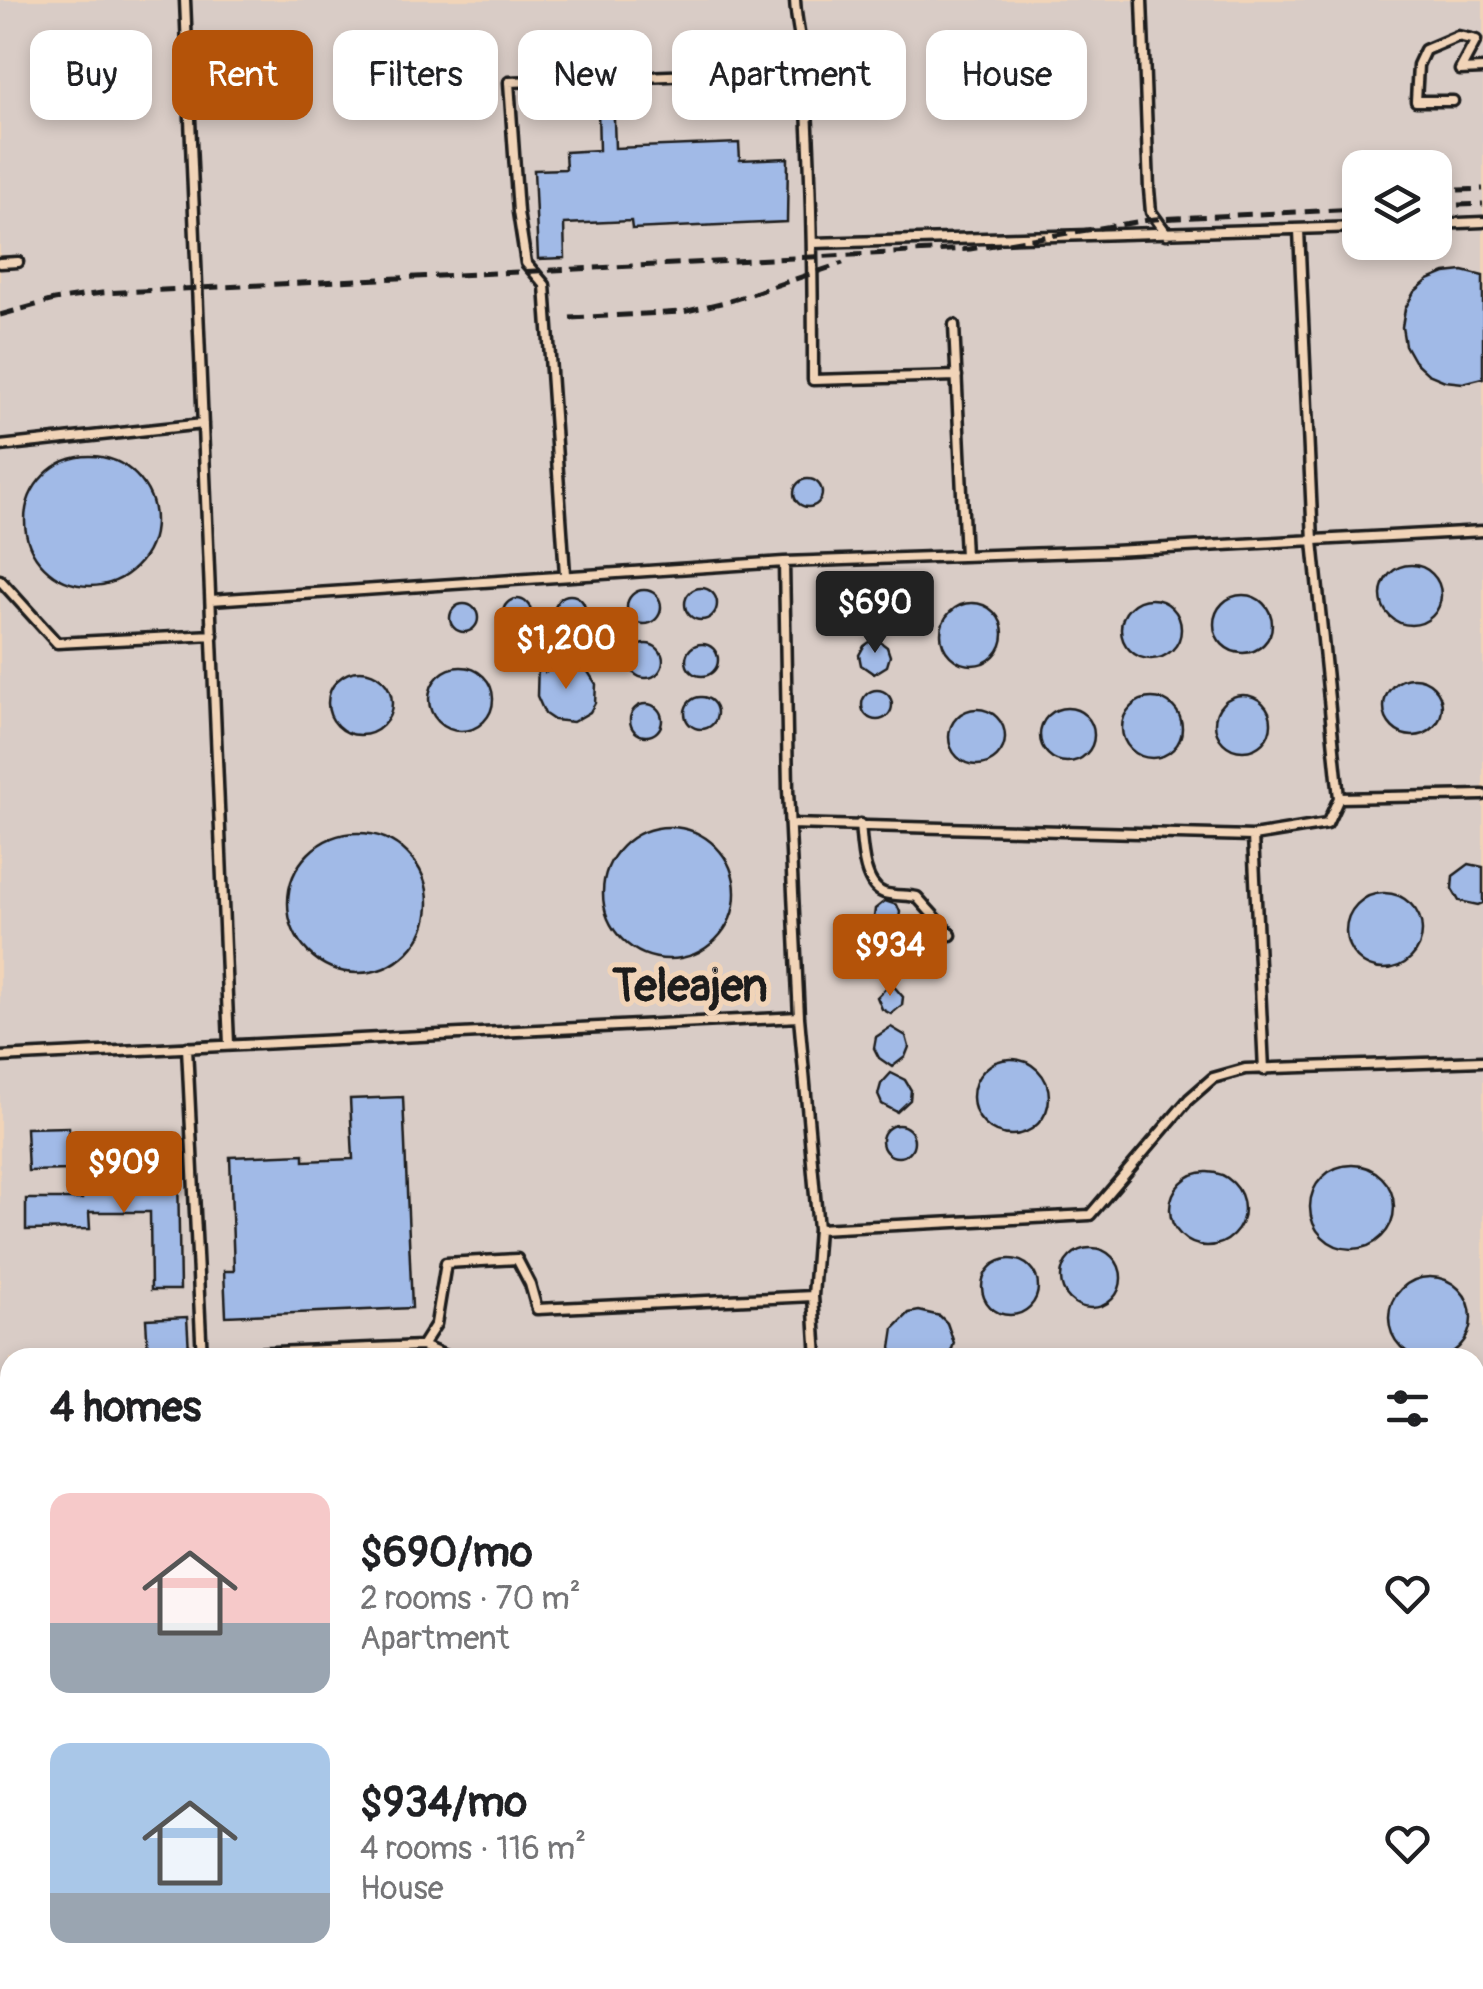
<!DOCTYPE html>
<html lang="en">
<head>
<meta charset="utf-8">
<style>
	:root { --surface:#fff; --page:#f6f6f6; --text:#202124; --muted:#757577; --accent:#b45309 }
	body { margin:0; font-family:Pangolin,sans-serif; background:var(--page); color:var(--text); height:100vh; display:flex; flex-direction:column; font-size:38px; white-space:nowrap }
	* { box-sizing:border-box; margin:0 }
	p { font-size:32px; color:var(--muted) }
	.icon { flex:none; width:55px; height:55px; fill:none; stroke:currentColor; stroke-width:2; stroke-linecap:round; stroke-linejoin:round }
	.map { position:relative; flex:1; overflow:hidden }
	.panel { position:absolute; left:0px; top:1348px; width:1485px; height:642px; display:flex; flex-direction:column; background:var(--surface); border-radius:30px 30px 0 0; box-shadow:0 5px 15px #0003 }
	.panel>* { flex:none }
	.hud { position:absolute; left:30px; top:30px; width:1425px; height:90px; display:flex; gap:20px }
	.controls { position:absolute; left:1342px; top:150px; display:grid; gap:20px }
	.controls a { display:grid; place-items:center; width:110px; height:110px; border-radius:20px; background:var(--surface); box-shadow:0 5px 15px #0003; font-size:50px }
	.price { position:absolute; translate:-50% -85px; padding:0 22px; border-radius:10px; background:var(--accent); color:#fff; font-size:32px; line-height:65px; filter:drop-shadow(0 2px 5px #0008) }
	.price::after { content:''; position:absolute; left:50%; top:60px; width:30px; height:22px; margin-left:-15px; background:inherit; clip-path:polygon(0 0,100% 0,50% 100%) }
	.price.on { background:#222; color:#fff }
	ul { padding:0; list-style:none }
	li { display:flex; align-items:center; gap:30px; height:250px; padding:0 50px }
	li span { display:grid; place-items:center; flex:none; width:280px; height:200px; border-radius:20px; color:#555 }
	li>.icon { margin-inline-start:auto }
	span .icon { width:120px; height:120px; fill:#fffc; stroke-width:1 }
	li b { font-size:42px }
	h2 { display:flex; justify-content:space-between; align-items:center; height:120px; padding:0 50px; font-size:42px }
	.chip { padding:0 35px; border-radius:20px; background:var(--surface); box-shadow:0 5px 15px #0003; font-size:35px; line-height:90px }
	.chip.on { background:var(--accent); color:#fff }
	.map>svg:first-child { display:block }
</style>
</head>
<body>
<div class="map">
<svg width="1483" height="1989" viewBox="0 0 1483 1989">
	<rect width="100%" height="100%" fill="#f1d4b8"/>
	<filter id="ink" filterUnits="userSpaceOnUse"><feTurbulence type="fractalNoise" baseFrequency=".01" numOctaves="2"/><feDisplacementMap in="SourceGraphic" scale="20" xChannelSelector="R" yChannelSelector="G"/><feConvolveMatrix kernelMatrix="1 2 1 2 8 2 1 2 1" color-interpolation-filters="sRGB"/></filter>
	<g filter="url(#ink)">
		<path fill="#d9ccc6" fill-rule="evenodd" d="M0 0H1483V1989H0ZM1360 168H1435V242H1360ZM10 1358H1475V1980H10Z"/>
		<path fill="#a1bae7" stroke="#1c1c1c" stroke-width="2.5" d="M613 93 615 148 739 143 740 160 788 158 787 222 632 229 631 221 564 224 565 258 538 259 534 170 566 169 565 152 599 150 598 110H582V94Z
			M1463 271 1483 276V378L1463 383 1445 381 1428 374 1414 361 1405 345 1402 327 1405 309 1414 292 1428 280 1445 273Z
			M25 521a65 65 0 1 1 130 0a65 65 0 1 1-130 0Z
			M794 493a14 14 0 1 1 28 0a14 14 0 1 1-28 0Z
			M1381 595a30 30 0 1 1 60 0a30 30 0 1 1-60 0Z
			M685 604a16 16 0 1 1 32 0a16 16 0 1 1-32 0Z
			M627 607a17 17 0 1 1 34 0a17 17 0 1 1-34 0Z
			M861 610a16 16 0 1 1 32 0a16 16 0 1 1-32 0Z
			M1214 624a29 29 0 1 1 58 0a29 29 0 1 1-58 0Z
			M555 610a15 15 0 1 1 30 0a15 15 0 1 1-30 0Z
			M503 613a14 14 0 1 1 28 0a14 14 0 1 1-28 0Z
			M1121 629a30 30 0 1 1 60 0a30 30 0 1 1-60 0Z
			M941 634a31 31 0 1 1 62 0a31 31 0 1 1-62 0Z
			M450 618a14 14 0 1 1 28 0a14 14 0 1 1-28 0Z
			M875 638 887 647 890 656 887 666 874 674 861 665 859 655 864 646Z
			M686 660a16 16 0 1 1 32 0a16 16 0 1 1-32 0Z
			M629 661a17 17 0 1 1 34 0a17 17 0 1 1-34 0Z
			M538 661H543L545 672 566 662 585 667 596 684 595 703 590 712 573 722 554 720 545 714 537 696Z
			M429 699a32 32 0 1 1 64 0a32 32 0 1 1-64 0Z
			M328 703a32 32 0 1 1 64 0a32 32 0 1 1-64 0Z
			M1384 707a29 29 0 1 1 58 0a29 29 0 1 1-58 0Z
			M862 705a15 15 0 1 1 30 0a15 15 0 1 1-30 0Z
			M1215 723a28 28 0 1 1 56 0a28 28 0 1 1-56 0Z
			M685 713a16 16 0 1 1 32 0a16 16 0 1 1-32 0Z
			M1122 728a30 30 0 1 1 60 0a30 30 0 1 1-60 0Z
			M630 720a16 16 0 1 1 32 0a16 16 0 1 1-32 0Z
			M1040 735a27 27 0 1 1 54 0a27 27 0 1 1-54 0Z
			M949 737a28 28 0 1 1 56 0a28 28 0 1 1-56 0Z
			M603 893a66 66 0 1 1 132 0a66 66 0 1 1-132 0Z
			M288 903a70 70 0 1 1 140 0a70 70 0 1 1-140 0Z
			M1469 864 1483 867V903L1478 905 1459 901 1452 889 1453 876Z
			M1346 931a38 38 0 1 1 76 0a38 38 0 1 1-76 0Z
			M885 901 897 905 900 912 899 921 890 930 879 925 874 917 875 909Z
			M890 939 902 950 903 959 898 967 889 972 877 963 875 954 880 946Z
			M891 983 903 997 902 1005 891 1014 882 1009 877 997Z
			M891 1027 906 1036 909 1047 905 1057 892 1067 879 1058 874 1048 876 1037Z
			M973 1097a38 38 0 1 1 76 0a38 38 0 1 1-76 0Z
			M891 1073 905 1080 911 1090 910 1100 897 1112 882 1104 878 1095 881 1084Z
			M403 1097 412 1308 226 1316 224 1271H234L230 1157 304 1154V1161L353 1159 350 1099Z
			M882 1141a16 16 0 1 1 32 0a16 16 0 1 1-32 0Z
			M69 1127 70 1170 28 1171 26 1128Z
			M1310 1207a42 42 0 1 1 84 0a42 42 0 1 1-84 0Z
			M130 1168 178 1171 180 1290H151L150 1212H89L90 1229 26 1230V1199H82V1183L130 1182Z
			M1170 1209a37 37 0 1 1 74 0a37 37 0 1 1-74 0Z
			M1061 1278a30 30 0 1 1 60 0a30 30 0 1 1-60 0Z
			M982 1287a28 28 0 1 1 56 0a28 28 0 1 1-56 0Z
			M1389 1318a41 41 0 1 1 82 0a41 41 0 1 1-82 0Z
			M919 1311 940 1316 947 1323 954 1343 949 1358H894L891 1348 894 1328 909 1313Z
			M187 1317 189 1351 148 1353 146 1319Z"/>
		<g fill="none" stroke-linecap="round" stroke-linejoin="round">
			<g stroke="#1c1c1c" stroke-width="15">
				<path id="service" d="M185 0 229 1044
					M795 0C796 26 804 51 805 77 812 178 813 279 813 380L957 376
					M1142 0 1149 189 1151 212 1167 234
					M1453 101H1416L1418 65 1425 50 1458 36 1476 40 1460 70 1483 69
					M1435 224 1483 222
					M813 243 1360 227
					M0 263 18 262
					M954 325 965 556
					M0 446 203 424
					M784 562 788 790 799 1017 818 1229 813 1296 817 1358
					M565 574 545 285 526 263 518 212 509 82 805 71
					M0 580 57 643 213 635
					M211 600 784 562 1113 551 1483 531
					M1339 798 1483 795
					M790 824 1253 836 1327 824 1339 798 1313 541 1299 230
					M860 824C862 842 862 885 884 893 893 896 907 895 917 897L951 935
					M1253 836 1264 1070
					M187 1047 202 1358
					M0 1057 799 1017
					M818 1229 1090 1215 1189 1099 1213 1078 1245 1069 1483 1061
					M422 1346 436 1324 446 1263 517 1259 530 1284 537 1309 813 1296
					M202 1355 422 1346 450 1358
					M1475 1491H1483
					M0 1550 10 1549
					M0 1893H10
					M569 1980V1989
					M842 1980V1989"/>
			</g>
			<use href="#service" stroke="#f1d4b8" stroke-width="8"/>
			<path stroke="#1c1c1c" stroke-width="5" stroke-dasharray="15 8" stroke-linecap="butt" d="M1435 191 1483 189
				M1435 206 1483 204
				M0 315 54 300 102 293 970 249 1155 219 1360 209
				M570 318 683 312 733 300 843 263
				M1475 1696 1483 1691
				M1475 1724 1483 1719
				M1475 1757 1483 1751
				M1475 1786 1483 1780
				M1475 1828 1483 1822
				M1475 1862 1483 1856
				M1475 1886 1483 1880
				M1475 1924 1483 1918
				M1475 1949 1483 1945
				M1045 1989 1057 1980
				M1086 1989 1099 1980
				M1133 1989 1146 1980
				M1175 1989 1188 1980
				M1204 1989 1216 1980
				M1240 1989 1253 1980
				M1267 1989 1280 1980
				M1289 1989 1302 1980
				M1335 1989 1349 1980
				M1359 1989 1372 1980
				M1400 1989 1420 1980"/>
		</g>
	</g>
	<g text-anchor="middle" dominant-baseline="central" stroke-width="10" stroke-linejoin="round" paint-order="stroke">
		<g font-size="45" font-weight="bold" fill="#1c1c1c" stroke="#f1d4b8">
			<text x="690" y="987">Teleajen</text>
		</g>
	</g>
</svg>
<div class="controls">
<a><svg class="icon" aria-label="layers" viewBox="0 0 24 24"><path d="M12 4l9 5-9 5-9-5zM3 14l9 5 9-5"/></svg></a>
</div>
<b class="price on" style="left:875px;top:656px">$690</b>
<b class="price" style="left:566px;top:692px">$1,200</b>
<b class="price" style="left:890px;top:999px">$934</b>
<b class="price" style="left:124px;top:1216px">$909</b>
<div class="hud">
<a class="chip">Buy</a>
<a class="chip on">Rent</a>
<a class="chip">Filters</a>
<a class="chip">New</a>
<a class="chip">Apartment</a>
<a class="chip">House</a>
</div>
<section class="panel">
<h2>4 homes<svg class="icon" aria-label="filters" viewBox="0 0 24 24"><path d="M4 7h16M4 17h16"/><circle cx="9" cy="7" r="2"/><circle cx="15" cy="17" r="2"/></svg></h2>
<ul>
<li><span style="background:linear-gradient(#f6c9c9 65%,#9aa5b1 0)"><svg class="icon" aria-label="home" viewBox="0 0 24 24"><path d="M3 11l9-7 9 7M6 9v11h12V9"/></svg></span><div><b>$690/mo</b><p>2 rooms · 70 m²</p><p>Apartment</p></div><svg class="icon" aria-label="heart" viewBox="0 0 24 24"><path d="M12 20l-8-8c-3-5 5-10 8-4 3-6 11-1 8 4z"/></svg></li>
<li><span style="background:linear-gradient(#a9c7e8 75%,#9aa5b1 0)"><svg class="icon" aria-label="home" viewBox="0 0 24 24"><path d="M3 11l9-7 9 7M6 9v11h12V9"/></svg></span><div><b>$934/mo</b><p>4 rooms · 116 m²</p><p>House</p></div><svg class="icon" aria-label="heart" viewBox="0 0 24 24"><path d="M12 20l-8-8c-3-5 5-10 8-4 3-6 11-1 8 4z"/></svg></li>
</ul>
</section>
</div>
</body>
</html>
